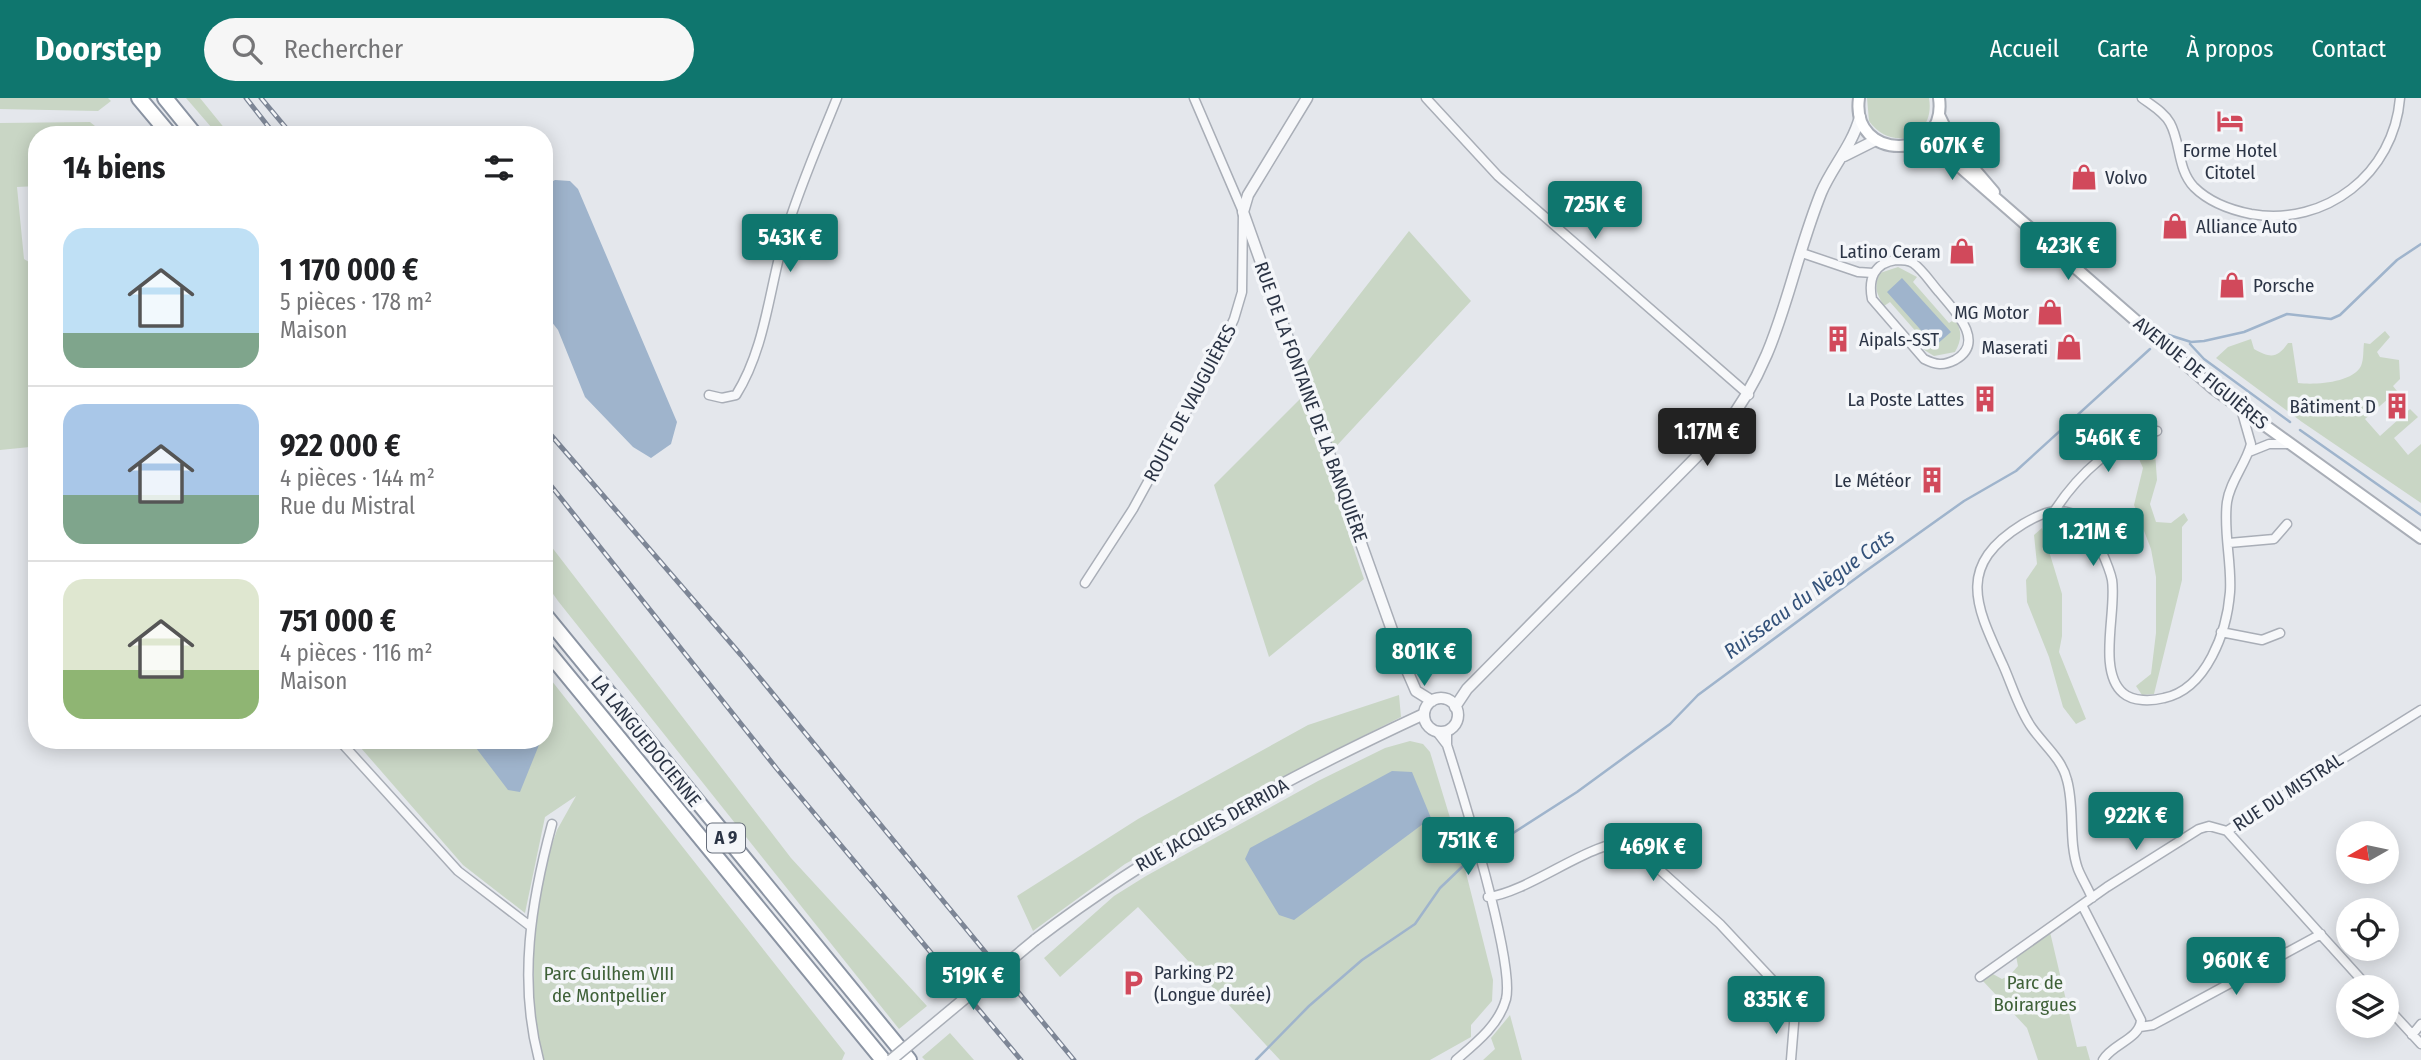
<!DOCTYPE html>
<html lang="fr">
<head>
<meta charset="utf-8">
<style>
	:root { --surface:#fff; --page:#f6f6f6; --text:#202124; --muted:#757577; --line:#e0e0e0; --accent:#0f766e }
	body { margin:0; font-family:"Fira Sans Condensed",sans-serif; background:var(--page); color:var(--text); height:100vh; display:flex; flex-direction:column; font-size:26px; white-space:nowrap }
	* { box-sizing:border-box; margin:0 }
	p { font-size:23px; color:var(--muted) }
	.icon { flex:none; width:38px; height:38px; fill:none; stroke:currentColor; stroke-width:2; stroke-linecap:round; stroke-linejoin:round }
	.map { position:relative; flex:1; overflow:hidden }
	.details { position:absolute; left:28px; top:28px; width:525px; height:623px; display:flex; flex-direction:column; background:var(--surface); border-radius:28px; box-shadow:0 4px 18px #0003 }
	.details>* { flex:none }
	.needle { width:46px; rotate:261deg }
	.fabs { position:absolute; left:2336px; top:723px; display:grid; gap:14px }
	.fabs a { display:grid; place-items:center; width:63px; height:63px; border-radius:50%; background:var(--surface); box-shadow:0 4px 18px #0003; font-size:35px }
	.price { position:absolute; translate:-50% -60px; padding:0 16px; border-radius:7px; background:var(--accent); color:#fff; font-size:23px; line-height:46px; filter:drop-shadow(0 2px 4px #0008) }
	.price::after { content:''; position:absolute; left:50%; top:42px; width:21px; height:16px; margin-left:-10px; background:inherit; clip-path:polygon(0 0,100% 0,50% 100%) }
	.price.current { background:#222; color:#fff }
	ul { padding:0; list-style:none }
	li { display:flex; align-items:center; gap:21px; height:175px; padding:0 35px }
	li+li { border-top:2px solid var(--line) }
	li span { display:grid; place-items:center; flex:none; width:196px; height:140px; border-radius:21px; color:#555 }
	li>.icon { margin-inline-start:auto }
	span .icon { width:84px; height:84px; fill:#fffc; stroke-width:1 }
	li b { font-size:30px }
	h2 { display:flex; justify-content:space-between; align-items:center; height:84px; padding:0 35px; font-size:30px }
	header { display:flex; align-items:center; gap:42px; box-sizing:border-box; height:98px; padding:0 35px; background:var(--accent); color:#fff }
	header strong { font-size:33px }
	nav { display:flex; gap:38px; margin-inline-start:auto; font-size:24px }
	.search { width:490px; height:63px; background:var(--page); display:flex; align-items:center; gap:18px; box-sizing:border-box; padding:0 24px; border-radius:38px; color:var(--muted); font-size:26px }
	.map>svg:first-child { display:block }
</style>
</head>
<body>
<header>
<strong>Doorstep</strong>
<div class="search"><svg class="icon" aria-label="search" viewBox="0 0 24 24"><circle cx="10" cy="10" r="6"/><path d="M15 15l6 6"/></svg>Rechercher</div>
<nav><a>Accueil</a><a>Carte</a><a>À propos</a><a>Contact</a></nav>
</header>
<div class="map">
<svg width="2421" height="962" viewBox="0 0 2421 962">
	<rect width="100%" height="100%" fill="#e4e7ec"/>
	<path fill="#c9d6c5" d="M0 0H108L111 3 98 13 0 11Z
		M186 0H200L230 37H218Z
		M1867 0H1929C1936 40 1892 55 1869 23Z
		M90 24 106 37H37V88L17 89 24 161 37 169V343L30 349 0 352V25Z
		M1409 133 1471 203 1330 355 1301 272Z
		M1898 169 1917 179 1913 184 1949 225 1955 221C1962 233 1962 241 1955 254L1934 258 1921 250 1926 245 1890 204 1884 208C1877 196 1873 189 1880 175Z
		M2385 233 2390 239 2377 254 2380 259 2399 262 2400 281 2393 288 2397 293 2365 321 2380 338 2410 311 2418 319 2394 340 2408 357 2421 346V405L2302 324 2216 260 2228 249 2251 241 2254 251C2270 260 2277 261 2288 245H2292L2298 285C2315 287 2352 285 2361 268 2364 261 2363 252 2364 245L2370 246Z
		M1302 299 1364 481 1269 559 1214 387Z
		M2133 347 2155 354 2157 382 2150 406 2156 424 2171 425 2184 415 2188 422 2182 429V482L2154 596 2142 597 2136 588 2151 576 2156 535V479L2151 451 2134 407 2143 370Z
		M2042 430 2062 496V538L2059 554 2086 621 2076 626 2063 609 2049 559 2027 504 2026 482 2037 466 2034 437Z
		M544 439 791 760 927 908 899 931 558 503 544 483Z
		M544 573 845 955 842 962H543L534 916V828L541 778 557 732 576 698 545 719 525 815 463 767 354 642H544Z
		M1399 597 1401 619 1315 662 1125 766 1033 833 1017 798 1138 721 1308 627Z
		M1410 643 1423 646 1430 654 1462 759 1493 882 1492 903 1471 927V939L1430 962H1280L1138 809 1060 879 1044 860 1114 798 1146 778 1318 683 1385 650Z
		M2050 834 2077 949 2086 948 2090 962H2038L2027 930 1982 882 1991 875 2002 881 2010 877 2018 868 2016 858Z
		M1510 917 1522 962H1483L1495 951 1491 940Z
		M950 935 974 962H925L922 959Z"/>
	<path fill="#9fb4cc" d="M555 82 570 83 578 91 677 324 671 346 651 360 633 349 585 299 558 232 544 214V88Z
		M1902 180 1951 234 1935 248 1887 194Z
		M470 642H541L520 694 508 692Z
		M1392 673 1412 674 1431 720 1294 822 1279 817 1245 761 1250 750Z"/>
	<g fill="none" stroke-linecap="round" stroke-linejoin="round">
		<path stroke="#9fb4cc" stroke-width="2.5" d="M2166 236 2191 244 2204 243 2244 234 2287 216 2331 221 2340 217 2397 162 2421 146
			M2190 246 2204 261 2290 324
			M2300 332 2421 417
			M1482 755 1577 694 1670 626 1698 597 1863 475 1964 403 2016 373 2150 251
			M1256 962 1309 908 1362 862 1415 826 1440 790 1463 768"/>
		<g stroke="#a9aeb7" stroke-width="11">
			<path id="minor" d="M1426 0 1498 78 1749 297
				M2142 0C2151 7 2164 14 2170 25 2181 45 2177 71 2194 89 2209 104 2231 112 2251 116 2326 129 2394 75 2400 0
				M1802 155 1858 174 1873 175
				M1896 162C1902 162 1908 162 1913 165 1923 172 1931 185 1939 194 1954 212 1987 244 1955 262 1943 268 1936 267 1924 261L1872 201C1868 181 1874 165 1896 162Z
				M709 297 722 300 736 297C766 249 769 190 785 137 799 90 819 45 837 0
				M2249 354 2269 346H2289
				M2055 412C2078 377 2115 341 2157 333
				M2229 445 2274 441 2287 426
				M1085 485 1133 411 1218 256 1234 221 1242 194 1243 114 1194 0
				M2221 534 2262 542 2280 535
				M1447 633V647C1461 691 1515 864 1506 901 1499 927 1476 945 1456 962
				M1437 634 1447 647
				M339 642 458 773 530 828
				M2227 733 2368 889
				M1488 799C1531 794 1598 737 1631 746L1720 826 1792 903 1795 913 1791 962
				M2092 800C2088 790 2082 781 2078 771 2068 743 2075 710 2067 682 2062 661 2044 647 2032 630 2019 612 2012 587 2003 567 1976 508 1955 468 2023 426 2040 416 2058 407 2077 418 2090 426 2096 439 2101 452 2105 461 2110 472 2112 482 2117 512 2097 573 2123 595 2133 604 2152 603 2164 600 2207 591 2227 533 2230 494 2232 465 2223 433 2227 404 2230 383 2246 366 2251 346L2241 311
				M2082 807 2141 922C2140 941 2112 946 2103 962
				M1980 879 2107 789 2199 731 2209 728 2227 733 2421 612
				M2387 909 2421 946
				M2140 929 2153 927 2321 836
				M2412 937 2421 926
				M539 962C518 883 531 804 552 726"/>
		</g>
		<g stroke="#a9aeb7" stroke-width="13">
			<path id="tertiary" d="M1307 0 1248 97 1243 114 1403 563 1416 593 1432 603
				M1844 58 1876 42
				M1424 617a17 17 0 1 1 34 0a17 17 0 1 1-34 0Z
				M1455 609 1467 591 1720 335C1782 258 1786 183 1821 95 1832 69 1852 48 1860 19
				M1035 842C1154 751 1288 679 1424 616"/>
		</g>
		<g stroke="#a9aeb7" stroke-width="14">
			<path id="secondary" d="M1859 0C1850 64 1948 64 1939 0
				M1939 17 1953 46 1994 94
				M1915 46 1934 52 1960 69 2213 290 2421 440"/>
		</g>
		<g stroke="#8b94a3" stroke-width="18">
			<path id="motorway" d="M139 0 170 37
				M165 0 195 37
				M544 516 909 962
				M544 549 883 962"/>
		</g>
		<use href="#minor" stroke="#f7f8fa" stroke-width="8"/>
		<use href="#tertiary" stroke="#f7f8fa" stroke-width="10"/>
		<use href="#secondary" stroke="#fff" stroke-width="10"/>
		<use href="#motorway" stroke="#fff" stroke-width="14"/>
		<g stroke="#7d8696" stroke-width="5">
			<path id="rail" d="M246 0 275 37
				M261 0 292 37
				M544 329 741 557 1074 962
				M544 379 777 671 1021 962"/>
		</g>
		<use href="#rail" stroke="#f4f6f9" stroke-width="2.5" stroke-dasharray="8" stroke-linecap="butt"/>
		<g stroke="#a9aeb7" stroke-width="13" stroke-linecap="butt">
			<path id="tertiary-bridge" d="M891 962 1035 842"/>
		</g>
		<use href="#tertiary-bridge" stroke="#f7f8fa" stroke-width="10"/>
	</g>
	<defs>
		<g id="hotel-bare" transform="scale(2.1)"><path d="M-6-4.5h1.5V1H6V5H4.5V3h-9V5H-6ZM-4 0a1.8 1.8 0 1 1 3.6 0ZM.5 0V-2.5h3Q6-2.5 6 0Z" fill="#d1495b" stroke="#f4f6f9" stroke-width="2.5" paint-order="stroke"/></g>
		<g id="shop-bare" transform="scale(2.1)"><path d="M-5-2.5h2.3a2.7 3.5 0 0 1 5.4 0H5L5.5 6h-11ZM-1.5-2.5h3a1.5 2.3 0 0 0-3 0Z" fill="#d1495b" stroke="#f4f6f9" stroke-width="2.5" paint-order="stroke"/></g>
		<g id="building-bare" transform="scale(2.1)"><path d="M-4-6H4V6H1V3H-1V6H-4ZM-2.5-4.3h1.7v1.8h-1.7ZM.8-4.3h1.7v1.8H.8ZM-2.5-1h1.7V.8h-1.7ZM.8-1h1.7V.8H.8Z" fill="#d1495b" stroke="#f4f6f9" stroke-width="2.5" paint-order="stroke"/></g>
		<g id="parking-bare" transform="scale(2.1)"><path d="M-3.5-5.5H1a3.5 3.5 0 0 1 0 7H-1V5.5H-3.5ZM-1-3.4V-.6H.8a1.4 1.4 0 0 0 0-2.8Z" fill="#d1495b" stroke="#f4f6f9" stroke-width="2.5" paint-order="stroke"/></g>
	</defs>
	<g fill-rule="evenodd">
		<use href="#hotel-bare" x="2230" y="23"/>
		<use href="#shop-bare" x="2084" y="79"/>
		<use href="#shop-bare" x="2175" y="128"/>
		<use href="#shop-bare" x="1962" y="153"/>
		<use href="#shop-bare" x="2232" y="187"/>
		<use href="#shop-bare" x="2050" y="214"/>
		<use href="#building-bare" x="1838" y="241"/>
		<use href="#shop-bare" x="2069" y="249"/>
		<use href="#building-bare" x="1985" y="301"/>
		<use href="#building-bare" x="2397" y="308"/>
		<use href="#building-bare" x="1932" y="382"/>
		<use href="#parking-bare" x="1133" y="885"/>
	</g>
	<g text-anchor="middle" dominant-baseline="central" stroke-width="7" stroke-linejoin="round" paint-order="stroke">
		<rect fill="#f4f6f9" stroke="#676e7b" stroke-width="2" x="707" y="725.5" width="38" height="29" rx="5"/>
		<g font-size="18" font-weight="bold" fill="#2b3445">
			<text x="726" y="740">A 9</text>
		</g>
		<g font-size="19" fill="#2b3445" stroke="#f4f6f9" text-anchor="end">
			<text x="2230" y="52" text-anchor="middle">Forme Hotel<tspan x="2230" dy="22">Citotel</tspan></text>
			<text x="2105" y="79" text-anchor="start">Volvo</text>
			<text x="2196" y="128" text-anchor="start">Alliance Auto</text>
			<text x="1941" y="153">Latino Ceram</text>
			<text x="2253" y="187" text-anchor="start">Porsche</text>
			<text x="2029" y="214">MG Motor</text>
			<text x="1859" y="241" text-anchor="start">Aipals-SST</text>
			<text x="2048" y="249">Maserati</text>
			<text x="1964" y="301">La Poste Lattes</text>
			<text x="2376" y="308">Bâtiment D</text>
			<text x="1911" y="382">Le Météor</text>
			<text x="1154" y="874" text-anchor="start">Parking P2<tspan x="1154" dy="22">(Longue durée)</tspan></text>
		</g>
		<g font-size="19" fill="#2b3445" stroke="#f4f6f9">
			<text transform="translate(2201 275) rotate(39)">AVENUE DE FIGUIÈRES</text>
			<text transform="translate(1311 304) rotate(70)">RUE DE LA FONTAINE DE LA BANQUIÈRE</text>
			<text transform="translate(1190 305) rotate(-62)">ROUTE DE VAUGUIÈRES</text>
			<text transform="translate(646 643) rotate(51)">LA LANGUEDOCIENNE</text>
			<text transform="translate(2288 694) rotate(-33)">RUE DU MISTRAL</text>
			<text transform="translate(1212 727) rotate(-29)">RUE JACQUES DERRIDA</text>
		</g>
		<g font-size="19" fill="#3f6138" stroke="#f4f6f9">
			<text x="609" y="875">Parc Guilhem VIII<tspan x="609" dy="22">de Montpellier</tspan></text>
			<text x="2035" y="884">Parc de<tspan x="2035" dy="22">Boirargues</tspan></text>
		</g>
		<g font-size="21" font-style="italic" fill="#34527a" stroke="#f4f6f9">
			<text transform="translate(1809 496) rotate(-36)">Ruisseau du Nègue Cats</text>
		</g>
	</g>
</svg>
<div class="fabs">
<a><svg class="needle" viewBox="-14 -14 28 28"><path d="M0-13l5 13h-10z" fill="#e53935"/><path d="M0 13l5-13h-10z" fill="#757577"/></svg></a>
<a><svg class="icon" aria-label="locate" viewBox="0 0 24 24"><circle cx="12" cy="12" r="6"/><path d="M12 2v4M12 18v4M2 12h4M18 12h4"/></svg></a>
<a><svg class="icon" aria-label="layers" viewBox="0 0 24 24"><path d="M12 4l9 5-9 5-9-5zM3 14l9 5 9-5"/></svg></a>
</div>
<b class="price" style="left:1952px;top:84px">607K €</b>
<b class="price" style="left:1595px;top:143px">725K €</b>
<b class="price" style="left:790px;top:176px">543K €</b>
<b class="price" style="left:2068px;top:184px">423K €</b>
<b class="price current" style="left:1707px;top:370px">1.17M €</b>
<b class="price" style="left:2108px;top:376px">546K €</b>
<b class="price" style="left:2093px;top:470px">1.21M €</b>
<b class="price" style="left:1424px;top:590px">801K €</b>
<b class="price" style="left:2136px;top:754px">922K €</b>
<b class="price" style="left:1468px;top:779px">751K €</b>
<b class="price" style="left:1653px;top:785px">469K €</b>
<b class="price" style="left:2236px;top:899px">960K €</b>
<b class="price" style="left:973px;top:914px">519K €</b>
<b class="price" style="left:1776px;top:938px">835K €</b>
<section class="details">
<h2>14 biens<svg class="icon" aria-label="filters" viewBox="0 0 24 24"><path d="M4 7h16M4 17h16"/><circle cx="9" cy="7" r="2"/><circle cx="15" cy="17" r="2"/></svg></h2>
<ul>
<li><span style="background:linear-gradient(#bfe0f5 75%,#7fa58c 0)"><svg class="icon" aria-label="home" viewBox="0 0 24 24"><path d="M3 11l9-7 9 7M6 9v11h12V9"/></svg></span><div><b>1 170 000 €</b><p>5 pièces · 178 m²</p><p>Maison</p></div></li>
<li><span style="background:linear-gradient(#a9c7e8 65%,#7fa58c 0)"><svg class="icon" aria-label="home" viewBox="0 0 24 24"><path d="M3 11l9-7 9 7M6 9v11h12V9"/></svg></span><div><b>922 000 €</b><p>4 pièces · 144 m²</p><p>Rue du Mistral</p></div></li>
<li><span style="background:linear-gradient(#dfe7d0 65%,#8fb573 0)"><svg class="icon" aria-label="home" viewBox="0 0 24 24"><path d="M3 11l9-7 9 7M6 9v11h12V9"/></svg></span><div><b>751 000 €</b><p>4 pièces · 116 m²</p><p>Maison</p></div></li>
</ul>
</section>
</div>
</body>
</html>
